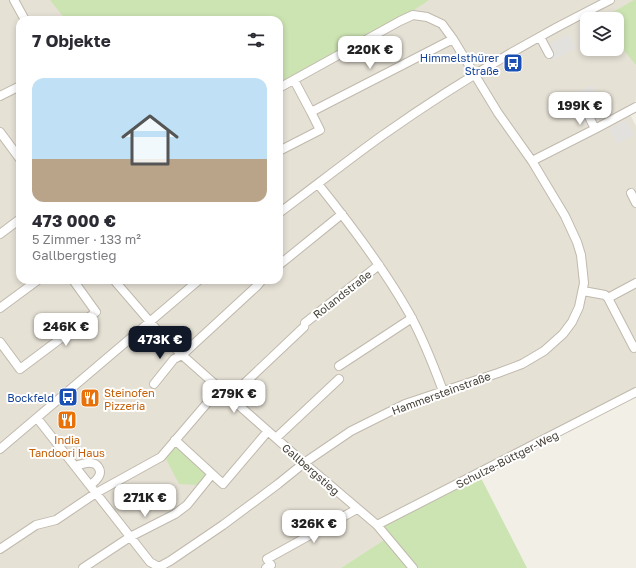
<!DOCTYPE html>
<html lang="de">
<head>
<meta charset="utf-8">
<style>
	:root { --surface:#fff; --page:#f2f2f3; --text:#2b2b33; --muted:#7c7c81; --line:#e1e1e2; --accent:#111827 }
	body { margin:0; font-family:"Golos Text",sans-serif; background:var(--page); color:var(--text); height:100vh; display:flex; flex-direction:column; font-size:15px; white-space:nowrap }
	* { box-sizing:border-box; margin:0 }
	p { font-size:13px; color:var(--muted) }
	.icon { flex:none; width:22px; height:22px; fill:none; stroke:currentColor; stroke-width:2; stroke-linecap:round; stroke-linejoin:round }
	.map { position:relative; flex:1; overflow:hidden }
	.details { position:absolute; left:16px; top:16px; width:267px; height:268px; display:flex; flex-direction:column; background:var(--surface); border-radius:12px; box-shadow:0 2px 6px #0003 }
	.details>* { flex:none }
	.fabs { position:absolute; left:580px; top:12px; display:grid; gap:8px }
	.fabs a { display:grid; place-items:center; width:44px; height:44px; border-radius:8px; background:var(--surface); box-shadow:0 2px 6px #0003; font-size:20px }
	.price { position:absolute; translate:-50% -34px; padding:0 9px; border-radius:8px; background:#fff; color:#222; font-size:13px; line-height:26px; filter:drop-shadow(0 1px 2px #0008) }
	.price::after { content:''; position:absolute; left:50%; top:24px; width:12px; height:9px; margin-left:-6px; background:inherit; clip-path:polygon(0 0,100% 0,50% 100%) }
	.price.selected { background:var(--accent); color:#fff }
	ul { padding:0; list-style:none }
	li { display:grid; align-content:center; gap:8px; height:212px; padding:0 16px }
	li+li { border-top:1px solid var(--line) }
	li span { display:grid; place-items:center; height:124px; border-radius:12px; color:#555 }
	li>.icon { margin-inline-start:auto }
	span .icon { width:72px; height:72px; fill:#fffc; stroke-width:1 }
	li b { font-size:17px }
	h2 { display:flex; justify-content:space-between; align-items:center; height:48px; padding:0 16px; font-size:17px }
	.map>svg:first-child { display:block }
</style>
</head>
<body>
<div class="map">
<svg width="636" height="568" viewBox="0 0 636 568">
	<rect width="100%" height="100%" fill="#f2efe7"/>
	<path fill="#e6e1d5" fill-rule="evenodd" d="M0 0H636V101L626 107 636 126V395L384 526 390 536 341 568H0ZM587 19H617V49H587ZM20 20H279V280H20Z"/>
	<path fill="#cce3b2" d="M50 0H429L399 20 279 84V20H66Z
		M634 0H636V65L617 42V19H601Z
		M174 446 208 474 199 485 179 484 165 457Z
		M480 476 527 568H341L390 536 383 527Z"/>
	<path fill="#e3e1de" d="M569 34 576 48 551 61 544 47Z
		M592 85 608 115 585 127 569 97Z
		M626 120 634 135 617 144 609 129Z"/>
	<g fill="none" stroke-linecap="round" stroke-linejoin="round">
		<g stroke="#c0b9ad" stroke-width="10">
			<path id="minor" d="M14 0 25 20
				M540 37 549 54
				M294 80 311 112 453 39
				M0 96 20 86
				M580 98 595 129
				M0 132 20 159
				M279 151 320 130 311 112
				M532 161 595 129 636 107
				M318 184C351 225 383 267 409 313 423 338 433 364 443 391
				M631 193 636 203
				M279 213C314 187 348 160 383 135 455 84 531 39 610 0
				M0 234 20 219
				M279 265 342 214
				M114 280 157 330 182 355 304 463 377 525 413 568
				M583 291 605 295 608 298 634 348 636 347
				M608 298 636 283
				M0 308 38 280
				M305 323 379 265
				M0 342 20 369 96 312 73 280
				M339 366 412 318
				M154 384 174 359 182 355 257 286 262 280
				M230 397 304 327
				M37 418 150 562 159 567 170 561 223 525 278 484 304 463 351 431 405 404 498 373 522 364 544 351 563 334 572 322 579 307 584 283 581 255 577 242 565 216 532 161 498 113 453 39 442 24 427 17 413 15 400 21 279 88
				M276 438 339 379
				M175 440 223 484 268 431
				M0 449 199 280
				M75 466C80 465 86 462 91 463 97 463 102 470 99 476 97 480 93 483 90 485
				M377 525 636 392
				M0 549 36 525 56 520 96 493 161 457 220 388
				M83 568 130 537 175 514 187 505 212 474
				M266 568 271 565 267 559 357 509"/>
		</g>
		<use href="#minor" stroke="#fff" stroke-width="8"/>
	</g>
	<defs>
		<g id="bus-square" transform="scale(1)"><rect x="-9" y="-9" width="18" height="18" rx="4" fill="#1a4fb4" stroke="#fff"/><path d="M-5-6H5V4H4V6H2V4H-2V6H-4V4H-5ZM-3.5-4V0h7V-4ZM-3.5 1.2v1.5H-2V1.2ZM2 1.2v1.5H3.5V1.2Z" fill="#fff"/></g>
		<g id="restaurant-square" transform="scale(1)"><rect x="-9" y="-9" width="18" height="18" rx="4" fill="#e8710a" stroke="#fff"/><path d="M-5-6h1v4h1v-4h1v4h1v-4h1v5L-1.5 .5V6h-2V.5L-5-1ZM5-6V6H3V1.5H1.5Q1.5-4 5-6Z" fill="#fff"/></g>
	</defs>
	<g fill-rule="evenodd">
		<use href="#bus-square" x="513" y="63"/>
		<use href="#bus-square" x="68" y="397"/>
		<use href="#restaurant-square" x="90" y="398"/>
		<use href="#restaurant-square" x="67" y="420"/>
	</g>
	<g text-anchor="middle" dominant-baseline="central" stroke-width="4" stroke-linejoin="round" paint-order="stroke">
		<g font-size="11" fill="#164399" stroke="#fff" text-anchor="end">
			<text x="499" y="57">Himmelsthürer<tspan x="499" dy="13">Straße</tspan></text>
			<text x="54" y="397">Bockfeld</text>
		</g>
		<g font-size="11" fill="#443f36" stroke="#fff">
			<text transform="translate(342 294) rotate(-38)">Rolandstraße</text>
			<text transform="translate(441 393) rotate(-20)">Hammersteinstraße</text>
			<text transform="translate(507 459) rotate(-27)">Schulze-Büttger-Weg</text>
			<text transform="translate(311 469) rotate(41)">Gallbergstieg</text>
		</g>
		<g font-size="11" fill="#c56008" stroke="#fff" text-anchor="start">
			<text x="104" y="392">Steinofen<tspan x="104" dy="13">Pizzeria</tspan></text>
			<text x="67" y="439" text-anchor="middle">India<tspan x="67" dy="13">Tandoori Haus</tspan></text>
		</g>
	</g>
</svg>
<div class="fabs">
<a><svg class="icon" aria-label="layers" viewBox="0 0 24 24"><path d="M12 4l9 5-9 5-9-5zM3 14l9 5 9-5"/></svg></a>
</div>
<b class="price" style="left:370px;top:70px">220K €</b>
<b class="price" style="left:580px;top:126px">199K €</b>
<b class="price" style="left:66px;top:347px">246K €</b>
<b class="price selected" style="left:160px;top:360px">473K €</b>
<b class="price" style="left:234px;top:414px">279K €</b>
<b class="price" style="left:145px;top:518px">271K €</b>
<b class="price" style="left:314px;top:544px">326K €</b>
<section class="details">
<h2>7 Objekte<svg class="icon" aria-label="filters" viewBox="0 0 24 24"><path d="M4 7h16M4 17h16"/><circle cx="9" cy="7" r="2"/><circle cx="15" cy="17" r="2"/></svg></h2>
<ul>
<li><span style="background:linear-gradient(#bfe0f5 65%,#b9a48a 0)"><svg class="icon" aria-label="home" viewBox="0 0 24 24"><path d="M3 11l9-7 9 7M6 9v11h12V9"/></svg></span><div><b>473 000 €</b><p>5 Zimmer · 133 m²</p><p>Gallbergstieg</p></div></li>
</ul>
</section>
</div>
</body>
</html>
